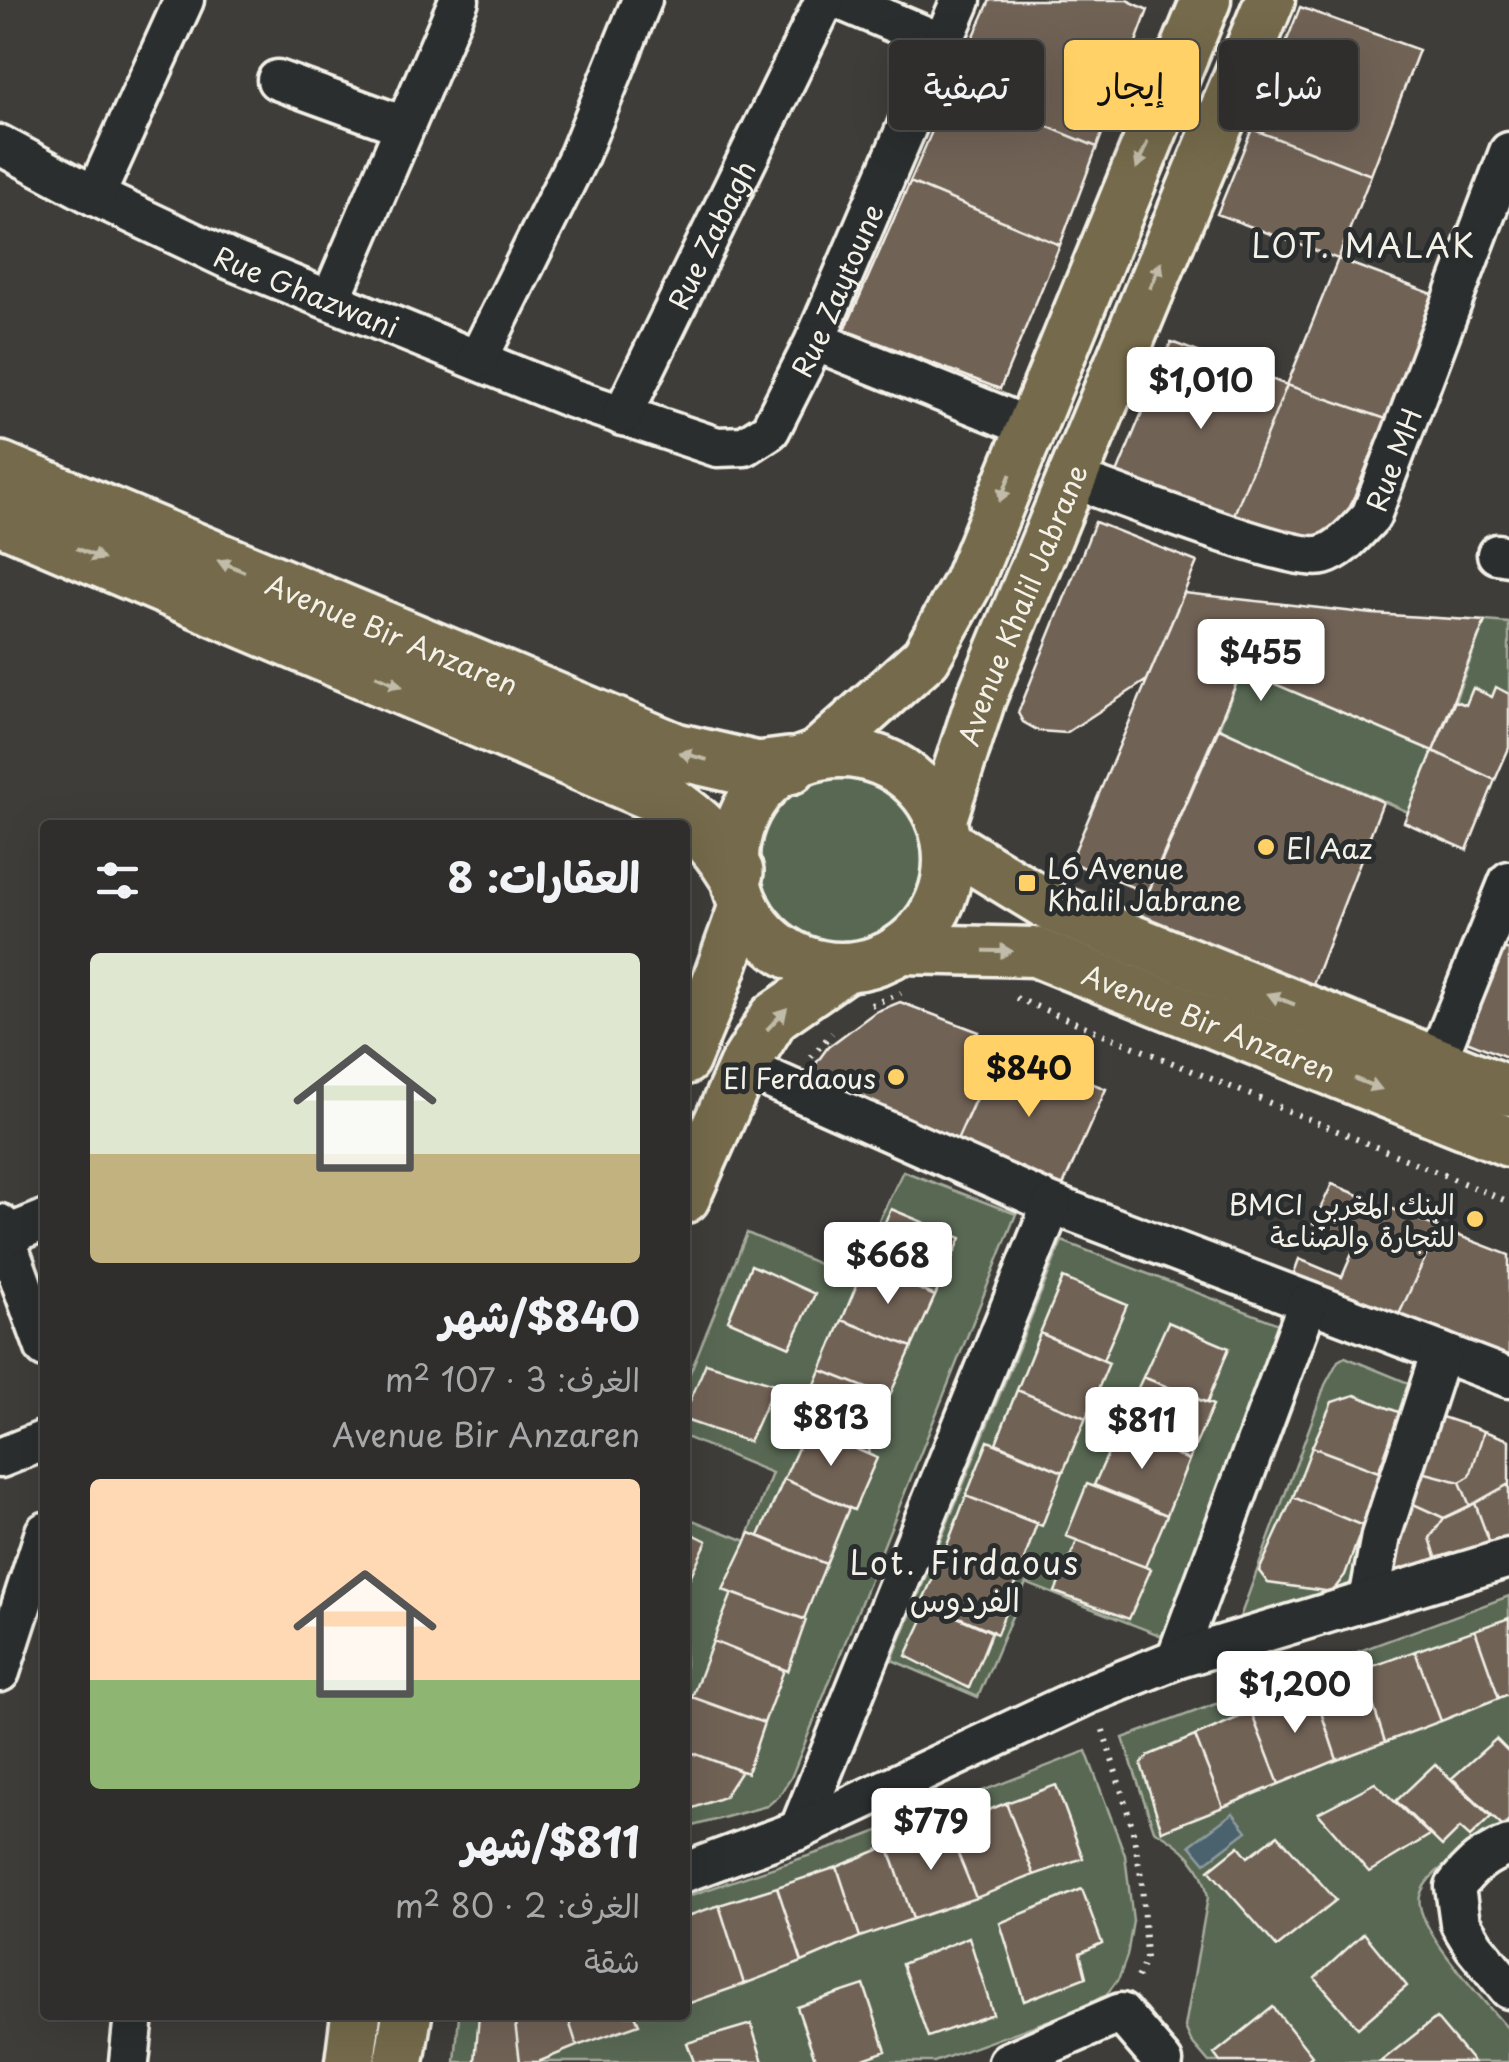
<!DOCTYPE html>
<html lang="ar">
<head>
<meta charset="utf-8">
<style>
	:root { --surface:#2f2e2c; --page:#373634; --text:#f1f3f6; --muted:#a7a8a9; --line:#4a4a48; --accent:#ffd166 }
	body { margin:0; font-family:"Playpen Sans","Playpen Sans Arabic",sans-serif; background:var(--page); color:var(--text); direction:rtl; height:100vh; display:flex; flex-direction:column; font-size:38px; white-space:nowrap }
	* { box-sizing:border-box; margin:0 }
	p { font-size:32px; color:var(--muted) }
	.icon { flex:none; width:55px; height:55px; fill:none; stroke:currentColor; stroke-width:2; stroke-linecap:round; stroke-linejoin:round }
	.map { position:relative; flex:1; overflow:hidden; direction:ltr }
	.drawer { position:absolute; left:40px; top:820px; width:650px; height:1200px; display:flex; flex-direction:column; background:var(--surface); border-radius:10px; box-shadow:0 10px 40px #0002,0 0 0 2px var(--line); direction:rtl }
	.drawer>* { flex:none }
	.banner { position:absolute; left:720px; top:40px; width:638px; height:90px; direction:rtl; display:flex; gap:20px }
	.price { position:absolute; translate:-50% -85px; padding:0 22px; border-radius:10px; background:#fff; color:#222; font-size:32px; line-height:65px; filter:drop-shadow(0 2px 5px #0008) }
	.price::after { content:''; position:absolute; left:50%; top:60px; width:30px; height:22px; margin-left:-15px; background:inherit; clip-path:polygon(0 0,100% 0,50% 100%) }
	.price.on { background:var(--accent); color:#111 }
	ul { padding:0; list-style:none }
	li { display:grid; align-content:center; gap:20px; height:530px; padding:0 50px }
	li span { display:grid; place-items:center; height:310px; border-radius:10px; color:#555 }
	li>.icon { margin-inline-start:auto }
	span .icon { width:180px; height:180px; fill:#fffc; stroke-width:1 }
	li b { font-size:42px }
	h2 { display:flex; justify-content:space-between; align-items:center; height:120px; padding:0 50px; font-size:42px }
	.pill { padding:0 35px; border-radius:10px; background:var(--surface); box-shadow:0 10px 40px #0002,0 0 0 2px var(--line); font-size:35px; line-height:90px }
	.pill.on { background:var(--accent); color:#111 }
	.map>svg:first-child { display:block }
</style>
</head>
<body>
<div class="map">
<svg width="1509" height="2062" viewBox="0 0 1509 2062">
	<rect width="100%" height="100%" fill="#3f3d3a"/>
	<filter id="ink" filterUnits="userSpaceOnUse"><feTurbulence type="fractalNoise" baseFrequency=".01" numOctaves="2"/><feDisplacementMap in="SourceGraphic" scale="20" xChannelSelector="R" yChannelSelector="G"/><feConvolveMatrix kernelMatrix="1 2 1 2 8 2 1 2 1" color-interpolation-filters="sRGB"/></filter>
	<g filter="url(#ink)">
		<path fill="#586852" stroke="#a6ac9d" stroke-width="2.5" d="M1485 621 1509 623V694L1492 697 1473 689 1466 705 1455 701Z
			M1242 670 1433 751 1408 812 1219 728Z
			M855 771C870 778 889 784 901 796 945 838 936 908 883 937 870 944 855 951 840 950 827 949 815 944 804 939 783 931 765 912 756 892 740 854 764 808 797 787 814 776 834 773 855 771Z
			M903 1171 1016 1214 791 1778 779 1796 767 1806 685 1828V1517L746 1541 772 1473 685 1437V1385L747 1233 851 1278Z
			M1062 1241 1289 1328 1167 1638 1026 1583 978 1697 892 1660Z
			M1345 1357 1418 1387 1357 1572 1345 1591 1235 1631 1325 1385 1338 1361Z
			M1509 1596V1837C1481 1848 1429 1863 1420 1896 1412 1926 1489 2006 1509 2030V2062H1209L1191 2041 1185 2027 1208 1897C1203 1864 1183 1846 1154 1830L1123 1738Z
			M1086 1751 1125 1855 1133 1921 1127 1956 1119 1978 1107 1994 1080 2009 934 2062H455L459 2015H685V1897L850 1842Z"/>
		<path fill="#4a626e" stroke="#8e9b9f" stroke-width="2.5" d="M1233 1813 1247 1831 1205 1863 1190 1845Z"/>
		<path fill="#716257" stroke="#f4f1e8" stroke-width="2.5" d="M990 0H1127L1148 10 1097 147 951 87Z
			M1300 7 1419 50 1371 175 1252 129Z
			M951 87 1097 147 1060 245 910 182Z
			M1252 129 1371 175 1338 259 1217 214Z
			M910 182 1060 245 1000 389 845 330Z
			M1338 259 1433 294 1386 419 1287 385Z
			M1171 342 1287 385 1231 522 1115 478Z
			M1287 385 1386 419 1341 529 1319 545 1231 522Z
			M1095 522 1197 562 1147 680 1066 733 1039 731 1023 722 1018 713Z
			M1184 593 1373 614 1485 621 1433 751 1242 670 1147 893 1070 862Z
			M1496 687 1509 694V748L1495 780 1433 751 1455 701 1466 705 1473 688 1492 697Z
			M1219 728 1383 802 1310 992 1137 919Z
			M1433 751 1495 780 1467 850 1404 822Z
			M1498 946 1509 950V1058L1459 1038Z
			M900 1002 979 1032 973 1043 997 1052 953 1149 801 1084 828 1047 875 1012Z
			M999 1046 1106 1089 1058 1197 953 1149Z
			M1332 1184 1439 1228 1395 1323 1291 1281 1299 1259 1342 1277 1357 1242 1313 1224Z
			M891 1209 961 1238 935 1296 865 1265Z
			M1439 1228 1509 1255V1361L1395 1323Z
			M751 1265 815 1294 790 1347 728 1320Z
			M865 1265 935 1296 912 1347 842 1320Z
			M1063 1278 1127 1305 1103 1360 1040 1333Z
			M842 1320 912 1347 889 1397 821 1370Z
			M1168 1322 1229 1348 1207 1403 1143 1377Z
			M1040 1333 1109 1363 1086 1418 1017 1390Z
			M706 1363 775 1384 749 1442 685 1420V1413Z
			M821 1370 889 1397 868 1454 798 1425Z
			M1143 1377 1213 1405 1189 1460 1119 1429Z
			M1017 1390 1086 1418 1063 1472 996 1443Z
			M1355 1395 1401 1413 1378 1472 1312 1447 1332 1402Z
			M1436 1415 1484 1431 1470 1476 1460 1482 1418 1471Z
			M807 1428 877 1458 854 1510 784 1479Z
			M1119 1429 1189 1460 1167 1515 1094 1485Z
			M1484 1431 1509 1440V1484L1470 1506 1460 1482 1470 1476Z
			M988 1441 1063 1472 1042 1526 966 1496Z
			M1312 1447 1384 1474 1363 1526 1293 1497Z
			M1418 1471 1460 1482 1470 1506 1444 1518 1409 1502Z
			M784 1479 849 1508 826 1564 759 1536Z
			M1087 1484 1167 1515 1145 1567 1066 1536Z
			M1509 1484V1536L1490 1544 1475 1503Z
			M966 1496 1037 1523 1017 1581 944 1553Z
			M1293 1497 1363 1526 1345 1575 1332 1592 1268 1583 1259 1571Z
			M1409 1502 1444 1518 1430 1538 1438 1563 1391 1571Z
			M1475 1503 1490 1544 1438 1563 1430 1538 1444 1518Z
			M685 1530 707 1541 685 1588Z
			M750 1533 826 1564 804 1619 723 1590Z
			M1077 1541 1151 1569 1129 1619 1055 1592Z
			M944 1553 1017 1581 997 1634 922 1602Z
			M732 1593 806 1620 788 1671 713 1641Z
			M930 1605 992 1631 969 1688 906 1656Z
			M1509 1618V1694L1499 1698 1475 1630Z
			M1475 1630 1499 1698 1441 1721 1415 1651Z
			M713 1641 784 1670 764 1723 692 1697Z
			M1415 1651 1441 1721 1385 1742 1362 1670Z
			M1362 1670 1385 1742 1337 1760 1313 1688Z
			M1313 1688 1337 1760 1279 1784 1251 1712Z
			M692 1697 764 1723 747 1773 685 1750V1715Z
			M1251 1712 1279 1784 1223 1807 1195 1736Z
			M1195 1736 1223 1807 1162 1831 1141 1764 1149 1755Z
			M1496 1739 1509 1752V1821L1503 1827 1452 1778Z
			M685 1750 741 1771 724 1797 685 1811Z
			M1435 1764 1491 1817 1470 1837 1460 1828 1442 1846 1396 1801Z
			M1375 1783 1430 1835 1369 1872 1318 1813Z
			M1056 1785 1083 1858 1034 1875 1006 1803Z
			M1006 1803 1034 1875 976 1898 947 1827Z
			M947 1827 976 1898 913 1919 888 1846Z
			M1278 1835 1336 1900 1277 1947 1209 1870 1239 1846 1248 1857Z
			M888 1846 913 1919 860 1937 837 1867Z
			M837 1867 860 1937 802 1962 777 1887Z
			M777 1887 802 1962 744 1984 719 1905Z
			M1082 1889 1102 1943 1080 1953 1086 1977 1024 2001 1000 1923Z
			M719 1905 744 1984 690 2003 685 1988V1917Z
			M1364 1933 1407 1986 1358 2028 1315 1978Z
			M969 1937 993 2014 928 2037 902 1964Z
			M864 1985 886 2051 855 2062H816L797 2007Z
			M1273 2007 1312 2056 1305 2062H1220L1214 2054Z
			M479 2015H514L520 2062H475Z
			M514 2015H567L577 2046 538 2062H520Z
			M567 2015H635L639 2024 577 2046Z
			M1436 2018 1473 2062H1380Z
			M751 2024 763 2062H694L687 2043Z"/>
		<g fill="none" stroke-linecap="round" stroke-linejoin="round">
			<g stroke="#f4f1e8" stroke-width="45">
				<g id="minor">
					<path d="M840 0 942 43"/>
					<path d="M277 80 404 126"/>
					<path id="s1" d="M0 145 95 196 226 258 568 397 717 447 745 446 770 430 815 341 961 0"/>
					<path d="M95 196 184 0"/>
					<path d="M331 299 459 0"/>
					<path d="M815 341 1029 427"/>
					<path d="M478 359 579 155 642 0"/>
					<path id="s2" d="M622 416 825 0"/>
					<path id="s3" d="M1071 478C1112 492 1293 564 1323 555 1343 549 1357 530 1371 516L1509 152"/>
					<path d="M1497 554 1509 556"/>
					<path d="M1436 1062 1509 881"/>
					<path d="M743 1067 1052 1204 1509 1378"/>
					<path d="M0 1224 45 1348"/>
					<path d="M5 1236 45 1220"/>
					<path d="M0 1458 45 1440"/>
					<path d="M1369 1600 1381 1536 1441 1352"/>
					<path d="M1176 1659 1308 1303"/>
					<path d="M0 1672 45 1532"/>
					<path d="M799 1830 1052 1204"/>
					<path d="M1509 1846C1485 1854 1470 1866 1455 1887L1460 1923 1474 1946 1509 1989"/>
					<path d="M685 1872 799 1830 1091 1693 1176 1659 1509 1558"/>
					<path d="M129 2062 134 2015"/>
					<path d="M1008 2062 1121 2013 1163 2062"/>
				</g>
			</g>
			<g stroke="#f4f1e8" stroke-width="55">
				<g id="major">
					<circle cx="841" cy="860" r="107"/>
					<path d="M817 755 926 657 967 584 1206 0"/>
					<path id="s4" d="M941 822 981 698 1270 0"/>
					<path d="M948 844 1051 907 1509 1091"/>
					<path id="s5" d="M901 949 1035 952 1509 1142"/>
					<path d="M685 1060 712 995 744 905"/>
					<path d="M685 1198 743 1067 774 1017 846 967"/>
					<path d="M350 2062 356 2015"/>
					<path d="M399 2062 407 2015"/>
				</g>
			</g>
			<g stroke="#f4f1e8" stroke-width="62">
				<g id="highway">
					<path id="s6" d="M0 470 675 751 758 770 789 766"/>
					<path d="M0 516 655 794C690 818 713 835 735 872"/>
				</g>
			</g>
			<path stroke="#f4f1e8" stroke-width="6" stroke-dasharray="2.5 8" stroke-linecap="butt" d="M1016 998 1509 1202
				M871 1005 901 993
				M811 1057 832 1033
				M1103 1730 1132 1826 1142 1882 1146 1959 1136 1980"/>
			<use href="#minor" stroke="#2a2d2e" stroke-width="38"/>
			<use href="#major" stroke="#746b4b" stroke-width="48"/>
			<use href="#highway" stroke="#746b4b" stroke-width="55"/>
		</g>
		<defs><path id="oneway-solid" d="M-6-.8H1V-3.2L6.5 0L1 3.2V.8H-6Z" transform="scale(2.5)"/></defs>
		<g fill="#c1bba9">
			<use href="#oneway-solid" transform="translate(1142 155) rotate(113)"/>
			<use href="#oneway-solid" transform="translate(1156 275) rotate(-67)"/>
			<use href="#oneway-solid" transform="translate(1005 488) rotate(112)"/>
			<use href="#oneway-solid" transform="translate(90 554) rotate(23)"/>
			<use href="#oneway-solid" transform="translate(231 566) rotate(-157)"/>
			<use href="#oneway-solid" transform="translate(389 681) rotate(23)"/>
			<use href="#oneway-solid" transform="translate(693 756) rotate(-165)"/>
			<use href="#oneway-solid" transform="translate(998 951) rotate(1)"/>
			<use href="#oneway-solid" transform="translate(1281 999) rotate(-158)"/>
			<use href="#oneway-solid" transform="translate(777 1019) rotate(-47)"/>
			<use href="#oneway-solid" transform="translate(1368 1084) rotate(22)"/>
		</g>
	</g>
	<g fill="#ffd166" stroke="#2a2d2e" stroke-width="4">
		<circle cx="1266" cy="847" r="10"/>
		<rect x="1017" y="873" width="20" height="20" rx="5"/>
		<circle cx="896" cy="1077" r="10"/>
		<circle cx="1475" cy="1219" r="10"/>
	</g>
	<g text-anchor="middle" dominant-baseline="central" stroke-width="10" stroke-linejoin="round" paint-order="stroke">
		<g font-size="28" fill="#f4f1e8" stroke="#2a2d2e">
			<text stroke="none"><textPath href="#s2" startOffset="202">Rue Zabagh</textPath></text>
			<text stroke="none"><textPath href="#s1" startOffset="992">Rue Zaytoune</textPath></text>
			<text stroke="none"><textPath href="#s1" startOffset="340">Rue Ghazwani</textPath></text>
			<text stroke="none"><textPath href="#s3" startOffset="388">Rue MH</textPath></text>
			<text stroke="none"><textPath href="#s4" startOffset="232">Avenue Khalil Jabrane</textPath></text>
			<text stroke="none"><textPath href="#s6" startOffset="425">Avenue Bir Anzaren</textPath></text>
			<text stroke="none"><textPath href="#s5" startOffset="322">Avenue Bir Anzaren</textPath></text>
		</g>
		<g font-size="28" fill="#f4f1e8" stroke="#2a2d2e" text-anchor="start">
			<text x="1286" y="847">El Aaz</text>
			<text x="1047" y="867">L6 Avenue<tspan x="1047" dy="32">Khalil Jabrane</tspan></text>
			<text x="876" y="1077" text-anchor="end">El Ferdaous</text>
			<text x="1455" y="1203" text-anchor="end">BMCI البنك المغربي<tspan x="1455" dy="32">للتجارة والصناعة</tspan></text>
		</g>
		<g font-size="32" letter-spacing="2.5" fill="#f4f1e8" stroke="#2a2d2e">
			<text x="1364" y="245">LOT. MALAK</text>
			<text x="965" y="1562">Lot. Firdaous<tspan x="965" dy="37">الفردوس</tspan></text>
		</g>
	</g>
</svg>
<b class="price" style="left:1201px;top:432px">$1,010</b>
<b class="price" style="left:1261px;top:704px">$455</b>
<b class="price on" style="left:1029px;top:1120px">$840</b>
<b class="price" style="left:888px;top:1307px">$668</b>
<b class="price" style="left:831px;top:1469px">$813</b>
<b class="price" style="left:1142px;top:1472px">$811</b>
<b class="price" style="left:1295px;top:1736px">$1,200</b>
<b class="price" style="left:931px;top:1873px">$779</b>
<div class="banner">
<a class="pill">شراء</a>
<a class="pill on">إيجار</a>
<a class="pill">تصفية</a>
</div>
<section class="drawer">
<h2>العقارات: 8<svg class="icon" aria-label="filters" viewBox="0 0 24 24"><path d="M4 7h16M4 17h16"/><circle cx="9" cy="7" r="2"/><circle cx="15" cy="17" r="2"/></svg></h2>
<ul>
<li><span style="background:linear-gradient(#dfe7d0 65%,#c2b280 0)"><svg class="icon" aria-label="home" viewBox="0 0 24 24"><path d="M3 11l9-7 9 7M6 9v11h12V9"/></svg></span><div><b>$840/شهر</b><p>الغرف: 3 · 107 m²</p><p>Avenue Bir Anzaren</p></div></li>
<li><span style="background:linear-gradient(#ffd9b3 65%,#8fb573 0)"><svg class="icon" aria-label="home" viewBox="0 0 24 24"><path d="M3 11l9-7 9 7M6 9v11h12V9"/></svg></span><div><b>$811/شهر</b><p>الغرف: 2 · 80 m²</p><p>شقة</p></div></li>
</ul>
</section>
</div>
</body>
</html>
